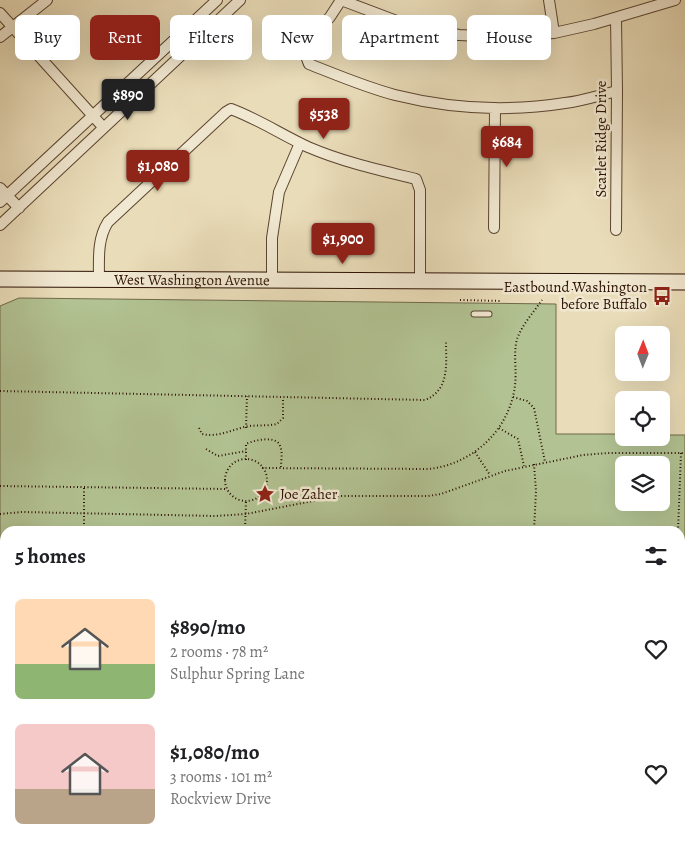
<!DOCTYPE html>
<html lang="en">
<head>
<meta charset="utf-8">
<style>
	:root { --surface:#fff; --page:#f6f6f6; --text:#202124; --muted:#757577; --accent:#8f2418 }
	body { margin:0; font-family:Alegreya,serif; background:var(--page); color:var(--text); height:100vh; display:flex; flex-direction:column; font-size:19px; white-space:nowrap }
	* { box-sizing:border-box; margin:0 }
	p { font-size:16px; color:var(--muted) }
	.icon { flex:none; width:28px; height:28px; fill:none; stroke:currentColor; stroke-width:2; stroke-linecap:round; stroke-linejoin:round }
	.map { position:relative; flex:1; overflow:hidden }
	.sheet { position:absolute; left:0px; top:526px; width:685px; height:321px; display:flex; flex-direction:column; background:var(--surface); border-radius:15px 15px 0 0; box-shadow:0 5px 20px #0002 }
	.sheet>* { flex:none }
	.banner { position:absolute; left:15px; top:15px; width:655px; height:45px; display:flex; gap:10px }
	.needle { width:32px; rotate:1deg }
	.fabs { position:absolute; left:615px; top:326px; display:grid; gap:10px }
	.fabs a { display:grid; place-items:center; width:55px; height:55px; border-radius:8px; background:var(--surface); box-shadow:0 5px 20px #0002; font-size:25px }
	.price { position:absolute; translate:-50% -42px; padding:0 11px; border-radius:5px; background:var(--accent); color:#fff; font-size:16px; line-height:32px; filter:drop-shadow(0 1px 2px #0008) }
	.price::after { content:''; position:absolute; left:50%; top:30px; width:15px; height:11px; margin-left:-8px; background:inherit; clip-path:polygon(0 0,100% 0,50% 100%) }
	.price.selected { background:#222; color:#fff }
	ul { padding:0; list-style:none }
	li { display:flex; align-items:center; gap:15px; height:125px; padding:0 15px }
	li span { display:grid; place-items:center; flex:none; width:140px; height:100px; border-radius:8px; color:#555 }
	li>.icon { margin-inline-start:auto }
	span .icon { width:60px; height:60px; fill:#fffc; stroke-width:1 }
	li b { font-size:21px }
	h2 { display:flex; justify-content:space-between; align-items:center; height:60px; padding:0 15px; font-size:21px }
	.chip { padding:0 18px; border-radius:8px; background:var(--surface); box-shadow:0 5px 20px #0002; font-size:18px; line-height:45px }
	.chip.selected { background:var(--accent); color:#fff }
	.map>svg:first-child { display:block }
</style>
</head>
<body>
<div class="map">
<svg width="685" height="847" viewBox="0 0 685 847">
	<rect width="100%" height="100%" fill="#e9dcb8"/>
	<filter id="stains"><feTurbulence type="fractalNoise" baseFrequency=".004" numOctaves="4"/><feColorMatrix values="0 0 0 0 .2 0 0 0 0 .09 0 0 0 0 .02 0 0 0 .5 -.17"/></filter>
	<radialGradient id="worn" r=".72"><stop offset=".6" stop-color="#630" stop-opacity="0"/><stop offset="1" stop-color="#630" stop-opacity=".3"/></radialGradient>
	<path fill="#b2c292" stroke="#6f6a4a" fill-rule="evenodd" d="M19 298 556 304V434H624V438H661V435H685V725L680 726V531H5V763H0V306ZM624 465H661V502H624Z
		M685 788V821L680 822V789Z
		M0 828H5V842L503 843 450 847H0Z"/>
	<g fill="none" stroke-linecap="round" stroke-linejoin="round">
		<path stroke="#707571" stroke-width="3" d="M680 709 685 708"/>
		<g stroke="#5b4430" stroke-width="7">
			<path id="lane" d="M474 314H489"/>
		</g>
		<g stroke="#5b4430" stroke-width="12">
			<path id="street" d="M549 0 554 33
				M0 13 103 127
				M0 37 47 0
				M617 91C600 95 583 101 565 103 508 112 451 109 395 95 365 87 337 75 309 64L304 51 307 42 330 17 341 0 410 26 459 35 502 37 554 33 594 24 675 0
				M0 188 19 208
				M0 202 217 0
				M0 225 240 0
				M494 228 495 109
				M616 230 617 91 616 18
				M99 279C99 260 97 239 108 222L226 112 231 109C258 119 282 135 308 147 343 162 379 170 416 179L420 190V281
				M272 280V238L279 192 300 143"/>
		</g>
		<g stroke="#2c1103" stroke-width="17">
			<g id="secondary">
				<path id="s1" d="M0 279 685 282"/>
			</g>
		</g>
		<g stroke="#2c1103" stroke-width="21">
			<path id="highway" d="M680 771 685 770
				M0 812H5
				M680 834H685
				M573 847 612 842"/>
		</g>
		<path stroke="#2c1103" stroke-width="2" stroke-dasharray="1 2.5" stroke-linecap="butt" d="M460 300 502 301
			M0 391 425 400C450 390 446 364 446 341
			M513 397 527 401 534 408 545 462
			M199 428 202 434C218 438 233 429 249 426 258 425 268 426 277 424L283 418V398
			M246 428 247 396
			M499 428 518 439 524 466
			M206 449 218 456 246 451
			M475 452 490 475
			M225 480a21 21 0 1 1 42 0a21 21 0 1 1-42 0Z
			M246 460V444C254 440 277 435 280 446 283 452 281 461 281 467
			M534 464 536 491 534 531
			M262 468 428 469C472 465 510 430 515 385 517 371 513 354 517 339 522 325 533 313 542 300
			M0 486 227 489
			M0 514 22 512 215 516 246 514 339 496H428L441 494 505 471 583 455 608 453H685
			M84 531V487
			M245 531 246 501
			M678 531 681 453
			M680 688 685 686
			M0 755H5"/>
		<use href="#lane" stroke="#f1e8d1" stroke-width="5"/>
		<use href="#street" stroke="#f1e8d1" stroke-width="10"/>
		<use href="#secondary" stroke="#f1e8d1" stroke-width="15"/>
		<use href="#highway" stroke="#e4be7c" stroke-width="19"/>
	</g>
	<defs>
		<g id="bus-bare" transform="scale(1.5)"><path d="M-5-6H5V4H4V6H2V4H-2V6H-4V4H-5ZM-3.5-4V0h7V-4ZM-3.5 1.2v1.5H-2V1.2ZM2 1.2v1.5H3.5V1.2Z" fill="#8f2418" stroke="#f1e8d1" stroke-width="2.5" paint-order="stroke"/></g>
		<g id="sight-bare" transform="scale(1.5)"><path d="M0-6L1.8-2.2L6-1.7L2.9 1.2L3.7 5.4L0 3.3L-3.7 5.4L-2.9 1.2L-6-1.7L-1.8-2.2Z" fill="#8f2418" stroke="#f1e8d1" stroke-width="2.5" paint-order="stroke"/></g>
	</defs>
	<g fill-rule="evenodd">
		<use href="#bus-bare" x="662" y="296"/>
		<use href="#sight-bare" x="265" y="494"/>
	</g>
	<g text-anchor="middle" dominant-baseline="central" stroke-width="5" stroke-linejoin="round" paint-order="stroke">
		<g font-size="15" fill="#2c1103" stroke="#f1e8d1">
			<text transform="translate(601 139) rotate(-90)">Scarlet Ridge Drive</text>
			<text stroke="none"><textPath href="#s1" startOffset="192">West Washington Avenue</textPath></text>
		</g>
		<g font-size="15" fill="#2c1103" stroke="#f1e8d1" text-anchor="end">
			<text x="647" y="287">Eastbound Washington<tspan x="647" dy="17">before Buffalo</tspan></text>
			<text x="280" y="494" text-anchor="start">Joe Zaher</text>
		</g>
	</g>
	<rect width="100%" height="100%" filter="url(#stains)"/>
	<rect width="100%" height="100%" fill="url(#worn)"/>
</svg>
<div class="fabs">
<a><svg class="needle" viewBox="-14 -14 28 28"><path d="M0-13l5 13h-10z" fill="#e53935"/><path d="M0 13l5-13h-10z" fill="#757577"/></svg></a>
<a><svg class="icon" aria-label="locate" viewBox="0 0 24 24"><circle cx="12" cy="12" r="6"/><path d="M12 2v4M12 18v4M2 12h4M18 12h4"/></svg></a>
<a><svg class="icon" aria-label="layers" viewBox="0 0 24 24"><path d="M12 4l9 5-9 5-9-5zM3 14l9 5 9-5"/></svg></a>
</div>
<b class="price selected" style="left:128px;top:121px">$890</b>
<b class="price" style="left:324px;top:140px">$538</b>
<b class="price" style="left:507px;top:168px">$684</b>
<b class="price" style="left:158px;top:192px">$1,080</b>
<b class="price" style="left:343px;top:265px">$1,900</b>
<div class="banner">
<a class="chip">Buy</a>
<a class="chip selected">Rent</a>
<a class="chip">Filters</a>
<a class="chip">New</a>
<a class="chip">Apartment</a>
<a class="chip">House</a>
</div>
<section class="sheet">
<h2>5 homes<svg class="icon" aria-label="filters" viewBox="0 0 24 24"><path d="M4 7h16M4 17h16"/><circle cx="9" cy="7" r="2"/><circle cx="15" cy="17" r="2"/></svg></h2>
<ul>
<li><span style="background:linear-gradient(#ffd9b3 65%,#8fb573 0)"><svg class="icon" aria-label="home" viewBox="0 0 24 24"><path d="M3 11l9-7 9 7M6 9v11h12V9"/></svg></span><div><b>$890/mo</b><p>2 rooms · 78 m²</p><p>Sulphur Spring Lane</p></div><svg class="icon" aria-label="heart" viewBox="0 0 24 24"><path d="M12 20l-8-8c-3-5 5-10 8-4 3-6 11-1 8 4z"/></svg></li>
<li><span style="background:linear-gradient(#f6c9c9 65%,#b9a48a 0)"><svg class="icon" aria-label="home" viewBox="0 0 24 24"><path d="M3 11l9-7 9 7M6 9v11h12V9"/></svg></span><div><b>$1,080/mo</b><p>3 rooms · 101 m²</p><p>Rockview Drive</p></div><svg class="icon" aria-label="heart" viewBox="0 0 24 24"><path d="M12 20l-8-8c-3-5 5-10 8-4 3-6 11-1 8 4z"/></svg></li>
</ul>
</section>
</div>
</body>
</html>
